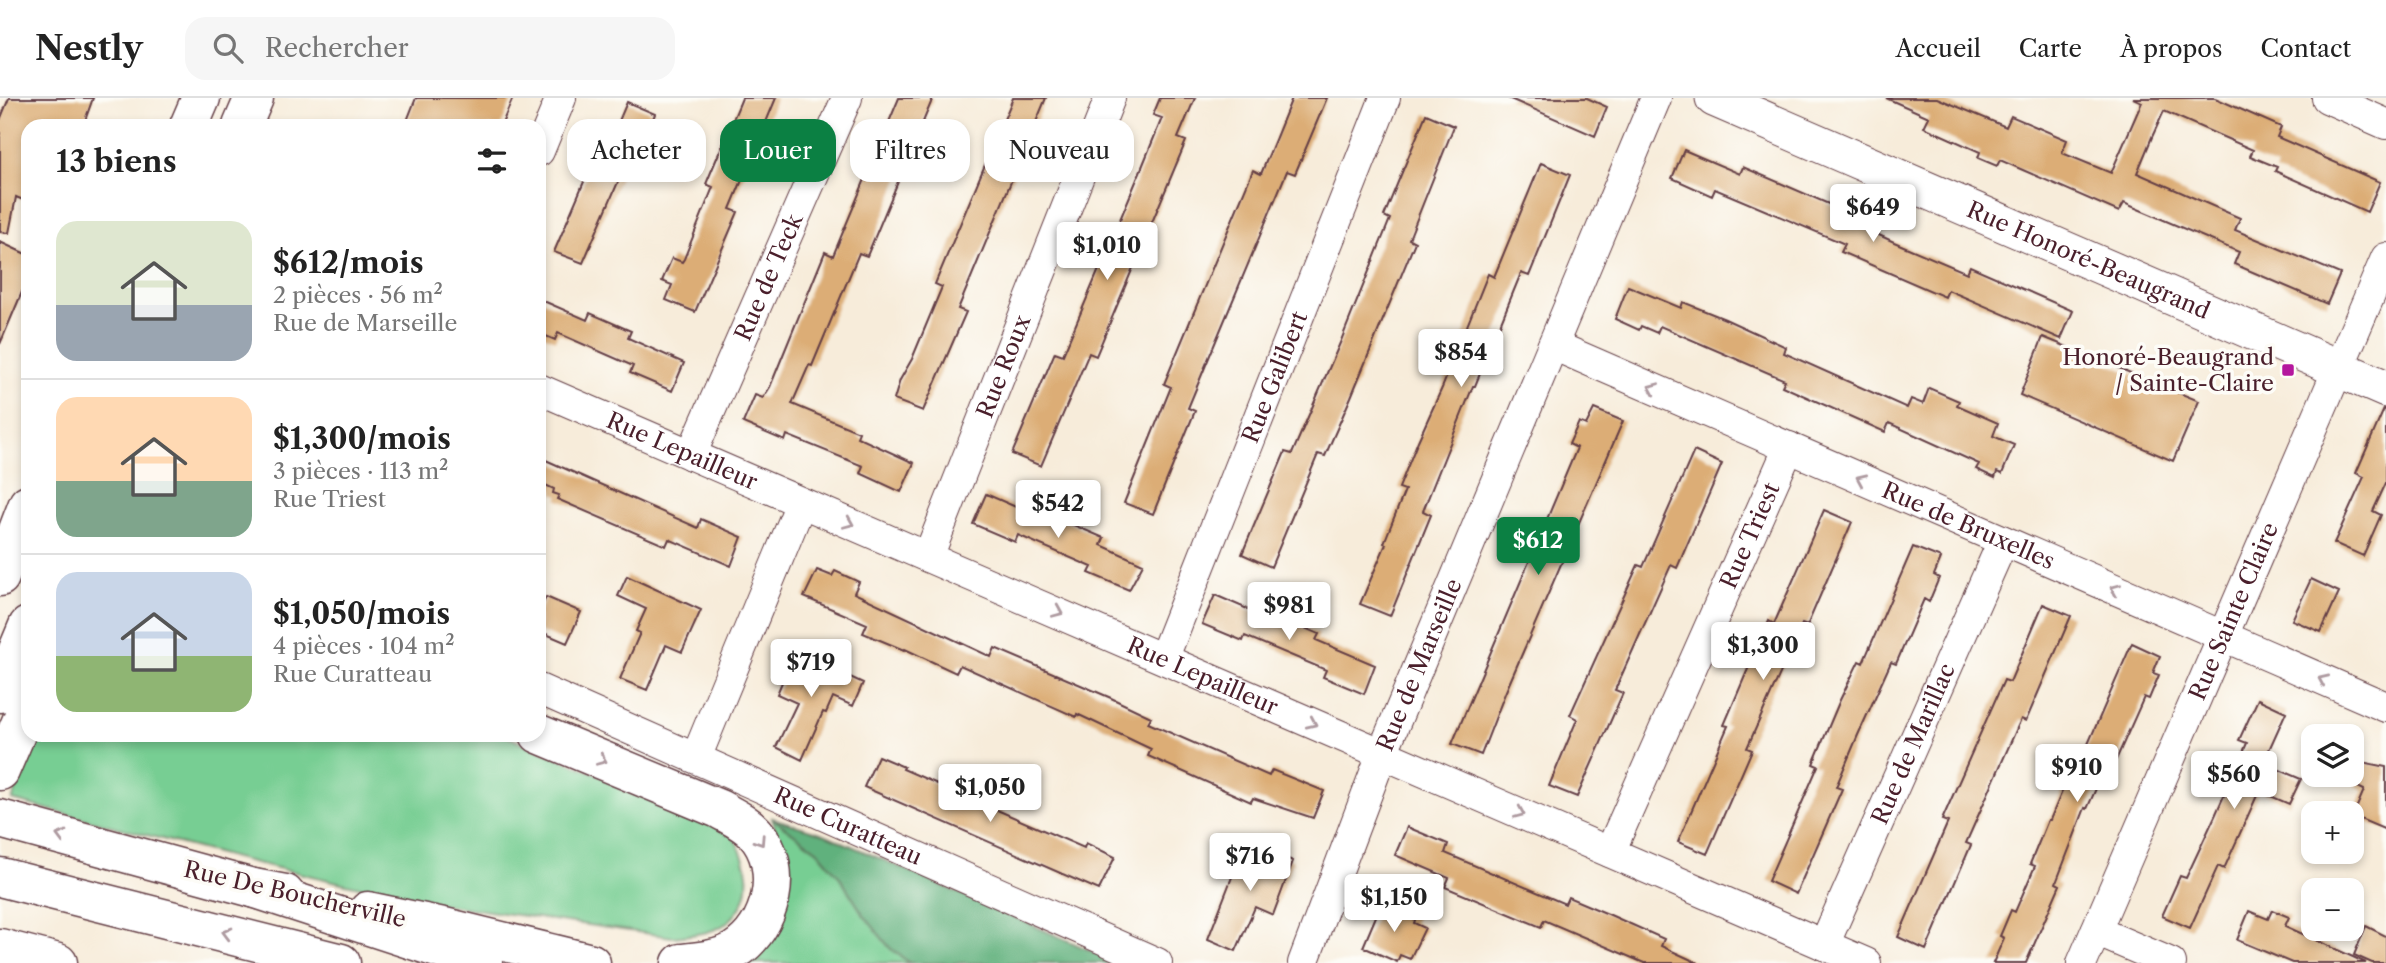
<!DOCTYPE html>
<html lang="fr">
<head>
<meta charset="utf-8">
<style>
	:root { --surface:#fff; --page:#f6f6f6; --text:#222; --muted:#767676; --line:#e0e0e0; --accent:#0b8043 }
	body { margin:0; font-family:"Libre Caslon Text",serif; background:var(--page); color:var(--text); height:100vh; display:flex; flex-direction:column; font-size:26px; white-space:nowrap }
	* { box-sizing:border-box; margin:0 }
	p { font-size:23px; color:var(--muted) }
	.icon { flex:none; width:38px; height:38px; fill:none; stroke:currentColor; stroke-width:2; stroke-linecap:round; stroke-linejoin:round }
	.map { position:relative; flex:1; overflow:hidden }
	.sheet { position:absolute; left:21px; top:21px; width:525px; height:623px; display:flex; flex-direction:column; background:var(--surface); border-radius:21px; box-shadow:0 4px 10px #0003 }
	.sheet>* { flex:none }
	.banner { position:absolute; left:567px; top:21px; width:665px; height:63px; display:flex; gap:14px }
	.tools { position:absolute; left:2301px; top:626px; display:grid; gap:14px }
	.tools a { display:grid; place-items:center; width:63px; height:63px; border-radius:14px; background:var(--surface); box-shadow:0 4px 10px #0003; font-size:35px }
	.price { position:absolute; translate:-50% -60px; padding:0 16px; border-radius:7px; background:#fff; color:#222; font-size:23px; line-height:46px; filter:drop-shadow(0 2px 4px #0008) }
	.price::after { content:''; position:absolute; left:50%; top:42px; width:21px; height:16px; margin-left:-10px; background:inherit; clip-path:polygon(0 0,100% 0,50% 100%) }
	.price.current { background:var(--accent); color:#fff }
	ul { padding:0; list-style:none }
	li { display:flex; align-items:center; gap:21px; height:175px; padding:0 35px }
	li+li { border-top:2px solid var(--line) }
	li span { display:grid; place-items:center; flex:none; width:196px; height:140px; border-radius:21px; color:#555 }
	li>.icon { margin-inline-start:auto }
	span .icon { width:84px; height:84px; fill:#fffc; stroke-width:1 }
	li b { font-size:30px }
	h2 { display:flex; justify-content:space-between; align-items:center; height:84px; padding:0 35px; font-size:30px }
	.tag { padding:0 24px; border-radius:21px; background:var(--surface); box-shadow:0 4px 10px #0003; font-size:24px; line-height:63px }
	.tag.current { background:var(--accent); color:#fff }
	header { display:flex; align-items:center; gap:42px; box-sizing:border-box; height:98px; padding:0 35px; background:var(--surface); border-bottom:2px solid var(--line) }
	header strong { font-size:33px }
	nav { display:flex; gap:38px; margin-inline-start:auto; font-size:24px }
	.search { width:490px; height:63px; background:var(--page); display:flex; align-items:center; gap:18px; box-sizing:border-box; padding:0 24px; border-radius:21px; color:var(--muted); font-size:26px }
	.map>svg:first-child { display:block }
</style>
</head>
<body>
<header>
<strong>Nestly</strong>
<div class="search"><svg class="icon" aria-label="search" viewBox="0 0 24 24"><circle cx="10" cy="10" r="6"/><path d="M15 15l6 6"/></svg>Rechercher</div>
<nav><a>Accueil</a><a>Carte</a><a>À propos</a><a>Contact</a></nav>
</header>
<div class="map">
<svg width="2386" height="865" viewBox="0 0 2386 865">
	<rect width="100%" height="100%" fill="#fdfcf7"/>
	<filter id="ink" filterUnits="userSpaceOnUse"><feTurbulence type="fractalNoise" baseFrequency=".0143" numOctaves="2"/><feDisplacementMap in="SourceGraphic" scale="14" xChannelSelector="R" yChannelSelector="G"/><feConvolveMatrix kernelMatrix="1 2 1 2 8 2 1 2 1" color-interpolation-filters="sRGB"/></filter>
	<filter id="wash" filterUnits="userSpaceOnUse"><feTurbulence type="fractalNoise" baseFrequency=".00686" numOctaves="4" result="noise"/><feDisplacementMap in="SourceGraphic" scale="28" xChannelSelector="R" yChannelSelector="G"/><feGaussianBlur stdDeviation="1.57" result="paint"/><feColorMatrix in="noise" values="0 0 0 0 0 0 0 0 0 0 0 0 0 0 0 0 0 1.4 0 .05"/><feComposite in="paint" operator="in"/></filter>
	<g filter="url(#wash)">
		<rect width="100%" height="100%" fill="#f7ecda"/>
		<path fill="#77ce93" stroke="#60765f" stroke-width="2" d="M40 637H503L727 730C748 758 759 796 729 823 715 836 691 837 672 839L419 803 243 762 12 702Z
			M772 720 818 753 839 778 863 816 890 850 910 865H744L787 768Z"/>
		<path fill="#61b17d" stroke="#566854" stroke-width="2" d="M772 720 824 736 1119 865H910L890 850 863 816 839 778 818 753Z"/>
		<g id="blocks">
			<path fill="#dcad76" d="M9 0H93L83 28H28V104L16 99 9 135 0 134V22Z
				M416 0H513L501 28H405Z
				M742 0H776L730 111 738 114 695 214 666 202 672 187 662 183 672 160 682 164 684 161 713 89 706 86Z
				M899 0H933L867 158 859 155 812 268 809 267 792 306 859 334 857 339 914 365 901 394 860 375 863 368 787 337 785 343 743 325 755 297 763 300 770 289 825 154 833 158Z
				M1013 0H1046L958 211 966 214 923 313 894 302 900 282 912 261 942 189 935 186Z
				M1160 0H1195L1178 40 1186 43 1096 258 1089 255 1041 368 1012 356 1055 254 1063 257 1140 74 1162 20 1153 17Z
				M1292 0H1327L1295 76 1287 73 1210 257 1188 310 1195 313 1153 416 1124 405 1171 289 1164 286 1253 72 1261 76Z
				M1508 0H1587L1607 9 1595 38Z
				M1886 0H1937L2006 29 2011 18 2067 42 2062 55 2111 75 2142 4 2133 0H2215L2281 29 2277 39 2380 84 2367 114 2275 73 2277 69 2250 58 2253 52 2164 13 2152 39 2137 75 2240 120 2235 132 2340 176 2327 206 2234 166 2239 154 2124 105 2119 114 2000 62 1997 68 1978 60 1980 54 1924 29 1929 19Z
				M627 4 655 16 638 57 631 54 583 165 554 154 597 53 605 56Z
				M1426 16 1454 28 1409 141 1415 144 1351 299 1325 358 1318 356 1271 469 1242 456 1285 354 1292 356 1340 245 1390 121 1384 118Z
				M1684 52 1740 76 1743 69 1845 113 1842 120 1894 144 1967 175 1970 168 2073 213 2061 241 1948 192 1945 199 1841 154 1845 146 1715 91 1712 98 1672 80Z
				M1541 65 1570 77 1529 178 1521 175 1475 288H1473L1423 413 1431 417 1390 518 1360 506 1386 446 1384 445 1405 392 1399 390 1418 343 1442 290 1488 176 1494 179Z
				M0 144 28 157V180L0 246Z
				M1628 188 1681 210 1683 204 1725 221 1786 249 1784 255 1907 310 1911 301 1923 306 1929 290 1959 303 1957 307 1998 325 1993 338 2014 347 2002 376 1997 374 1995 380 1976 371 1979 366 1889 325 1885 334 1782 288 1785 282 1660 228 1657 235 1641 228 1639 232 1615 221Z
				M539 201 587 222 590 215 631 233 628 240 684 265 672 293 630 275 633 268 558 235 555 242 539 235Z
				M2043 239 2199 303 2173 363 2020 297Z
				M1594 311 1623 323 1506 593 1481 657 1452 646 1577 350 1569 346 1579 324 1586 327Z
				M2384 311 2386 312V385L2373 413 2381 417 2363 458 2334 445 2364 379 2356 375Z
				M1694 353 1722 366 1677 470 1671 467 1615 592 1623 595 1577 699 1549 688 1576 624 1577 621 1570 617 1638 467 1643 469Z
				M539 359 698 430 701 421 742 439 731 468 669 441 666 448 557 401 559 397 553 395 554 391 539 384Z
				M986 396 1046 422 1048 416 1104 440 1101 447 1143 466 1129 492 1089 475 1092 469 1018 437 1015 444 973 426Z
				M1824 412 1852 424 1807 528 1802 526 1747 650 1752 652 1707 756 1678 744 1728 628 1724 627 1751 564 1769 523 1774 526Z
				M1913 449 1941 460 1934 477 1939 480 1929 504 1924 501 1896 566 1891 564 1858 637 1836 689 1842 691 1796 796 1768 783 1818 668 1813 666 1840 602 1859 563 1863 565Z
				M817 472 832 478 835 473 859 484 854 495 991 559 995 550 1111 600 1151 619 1148 625 1269 678 1272 672 1324 693 1313 720 1253 700 1251 704 1148 658 1151 651 1077 616 1076 619 960 567 956 575 905 551 904 552 863 535 867 526 804 499Z
				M627 478 701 512 682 554 666 547 647 592 620 581 640 535 636 533 646 511 618 498Z
				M2311 481 2339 494 2321 534 2292 522Z
				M1215 497 1275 523 1277 518 1319 536 1316 542 1375 567 1364 596 1323 579 1326 572 1245 538 1243 543 1202 526Z
				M546 499 581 514 567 545 539 533V514Z
				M2043 506 2071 518 2026 623 2021 621 1966 745 1971 747 1926 852 1898 839 1948 724 1942 722 2004 582 2010 584Z
				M2132 545 2160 558 2153 575 2159 577 2149 601 2144 599 2116 662 2110 659 2087 711 2085 710 2056 785 2060 787 2026 865H1993L2004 840 2000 838 2011 812 2015 814 2035 768 2030 766 2048 722H2050L2077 658 2082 660Z
				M795 553 863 585 853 608 833 599 826 615 823 614 802 662 776 649 797 605 777 596Z
				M2258 601 2286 614 2263 665 2301 681 2289 706 2259 693 2224 771 2218 768 2190 830 2162 818 2180 778 2186 780 2215 718 2247 645 2239 642Z
				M878 658 904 669 903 671 1084 750 1086 745 1115 759 1099 792 864 689Z
				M2352 662 2386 669V732L2353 718 2364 692 2352 686Z
				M1407 729 1448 746 1445 755 1565 806 1568 799 1608 816 1664 841 1661 848 1698 865H1644L1544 822 1541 829 1445 789 1449 780 1395 757Z
				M1246 743 1293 763 1273 817 1255 809 1236 853 1208 841Z
				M1382 804 1416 819 1414 825 1425 830 1410 861 1400 857 1397 864 1363 849Z
				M2272 812 2289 819 2285 828 2366 865H2292L2237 842 2249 813 2268 821Z
				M2366 828 2386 838V865H2372L2354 857Z"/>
		</g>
	</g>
	<g filter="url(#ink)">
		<use href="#blocks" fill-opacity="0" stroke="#643e45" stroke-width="2"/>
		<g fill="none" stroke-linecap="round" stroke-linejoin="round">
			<g stroke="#643e45" stroke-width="32">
				<g id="minor">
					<path d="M2327 0 2386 26"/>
					<path d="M539 53 561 0"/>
					<path id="s1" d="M1553 247 2386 609"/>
					<path id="s2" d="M539 291 1866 865"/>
					<path id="s3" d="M691 357 847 0"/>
					<path id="s4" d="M928 459 1110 0"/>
					<path id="s5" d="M1164 559 1385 0"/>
					<path id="s6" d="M539 591 1157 865"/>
					<path d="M696 660 801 405"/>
					<path id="s7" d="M1610 754 1789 349"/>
					<path d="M2096 833 2171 865"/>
					<path id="s8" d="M1824 847 2003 443"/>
					<path id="s9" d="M1303 865 1382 656 1656 0"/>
					<path id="s10" d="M2082 865 2386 160"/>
				</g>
			</g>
			<g stroke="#643e45" stroke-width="39">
				<g id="tertiary">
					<path id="s11" d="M1714 0 2386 291"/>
				</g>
			</g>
			<g stroke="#643e45" stroke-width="41">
				<path id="secondary" d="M0 721 253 790 285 796
					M368 813 444 829 591 865"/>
			</g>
			<g stroke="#643e45" stroke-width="41">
				<path id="primary" d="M189 28 201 0
					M242 28 254 0
					M0 479 28 406
					M0 595 28 528
					M539 636 719 711C731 718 745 724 755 735 786 769 772 830 734 853 718 862 699 863 681 865
					M0 673 28 608"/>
			</g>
			<g stroke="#643e45" stroke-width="41">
				<path id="motorway" d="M0 779 341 865
					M253 790 483 865
					M0 850 58 865"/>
			</g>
			<use href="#minor" stroke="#fff" stroke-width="30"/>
			<use href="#tertiary" stroke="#fff" stroke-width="37"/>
			<use href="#secondary" stroke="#fff" stroke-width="38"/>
			<use href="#primary" stroke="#fff" stroke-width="38"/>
			<use href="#motorway" stroke="#fff" stroke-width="38"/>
		</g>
		<defs><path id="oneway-chevron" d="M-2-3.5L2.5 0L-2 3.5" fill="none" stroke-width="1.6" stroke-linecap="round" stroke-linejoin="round" transform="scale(1.75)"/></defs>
		<g stroke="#ae9aa0">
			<use href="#oneway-chevron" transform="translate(1653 290) rotate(-157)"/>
			<use href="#oneway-chevron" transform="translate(1861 381) rotate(-156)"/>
			<use href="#oneway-chevron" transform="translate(849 425) rotate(23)"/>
			<use href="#oneway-chevron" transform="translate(2115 491) rotate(-157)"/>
			<use href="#oneway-chevron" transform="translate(1058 514) rotate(23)"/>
			<use href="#oneway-chevron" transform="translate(2323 582) rotate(-156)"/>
			<use href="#oneway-chevron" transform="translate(1312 625) rotate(24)"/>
			<use href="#oneway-chevron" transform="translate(602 662) rotate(23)"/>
			<use href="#oneway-chevron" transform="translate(1520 715) rotate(23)"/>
			<use href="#oneway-chevron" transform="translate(61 738) rotate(-165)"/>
			<use href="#oneway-chevron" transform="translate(760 743) rotate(57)"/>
			<use href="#oneway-chevron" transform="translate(227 835) rotate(-165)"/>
		</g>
	</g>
	<rect fill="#b5179e" stroke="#fdfcf7" stroke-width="2.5" x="2281" y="265" width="14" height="14" rx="3.5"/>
	<g text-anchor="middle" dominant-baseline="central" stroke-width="7" stroke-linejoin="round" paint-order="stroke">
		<g font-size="23" fill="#4a1f2b" stroke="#fdfcf7">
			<text stroke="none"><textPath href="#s11" startOffset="408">Rue Honoré-Beaugrand</textPath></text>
			<text stroke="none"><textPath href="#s3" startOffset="194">Rue de Teck</textPath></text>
			<text stroke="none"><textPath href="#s4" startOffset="205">Rue Roux</textPath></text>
			<text stroke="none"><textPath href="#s5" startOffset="301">Rue Galibert</textPath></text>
			<text stroke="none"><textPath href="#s2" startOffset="156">Rue Lepailleur</textPath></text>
			<text stroke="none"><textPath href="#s1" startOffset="453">Rue de Bruxelles</textPath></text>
			<text stroke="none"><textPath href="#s7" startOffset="346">Rue Triest</textPath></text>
			<text stroke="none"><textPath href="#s10" startOffset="383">Rue Sainte Claire</textPath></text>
			<text stroke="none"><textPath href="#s9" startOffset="320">Rue de Marseille</textPath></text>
			<text stroke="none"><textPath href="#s2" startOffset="723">Rue Lepailleur</textPath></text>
			<text stroke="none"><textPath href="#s8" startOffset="220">Rue de Marillac</textPath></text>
			<text stroke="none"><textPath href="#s6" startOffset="338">Rue Curatteau</textPath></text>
			<text transform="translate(295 796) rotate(13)">Rue De Boucherville</text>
		</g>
		<g font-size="23" fill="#4a1f2b" stroke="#fdfcf7" text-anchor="end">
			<text x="2274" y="259">Honoré-Beaugrand<tspan x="2274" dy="26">/ Sainte-Claire</tspan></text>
		</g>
	</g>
</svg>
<div class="tools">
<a><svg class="icon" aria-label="layers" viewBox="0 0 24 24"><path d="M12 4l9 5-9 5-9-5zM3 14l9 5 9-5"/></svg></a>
<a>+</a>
<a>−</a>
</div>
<b class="price" style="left:1873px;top:146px">$649</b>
<b class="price" style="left:1107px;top:184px">$1,010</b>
<b class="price" style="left:1461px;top:291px">$854</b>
<b class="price" style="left:1058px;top:442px">$542</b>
<b class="price current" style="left:1538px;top:479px">$612</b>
<b class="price" style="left:1289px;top:544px">$981</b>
<b class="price" style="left:1763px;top:584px">$1,300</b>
<b class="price" style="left:811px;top:601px">$719</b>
<b class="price" style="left:2077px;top:706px">$910</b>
<b class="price" style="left:2234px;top:713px">$560</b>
<b class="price" style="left:990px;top:726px">$1,050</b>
<b class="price" style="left:1250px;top:795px">$716</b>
<b class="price" style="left:1394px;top:836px">$1,150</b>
<div class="banner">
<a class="tag">Acheter</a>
<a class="tag current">Louer</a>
<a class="tag">Filtres</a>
<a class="tag">Nouveau</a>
</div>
<section class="sheet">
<h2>13 biens<svg class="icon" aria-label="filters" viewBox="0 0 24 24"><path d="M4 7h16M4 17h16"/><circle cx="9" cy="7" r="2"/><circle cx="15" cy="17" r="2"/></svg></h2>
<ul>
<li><span style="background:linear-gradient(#dfe7d0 60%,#9aa5b1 0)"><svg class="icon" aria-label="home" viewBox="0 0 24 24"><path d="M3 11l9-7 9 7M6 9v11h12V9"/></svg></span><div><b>$612/mois</b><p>2 pièces · 56 m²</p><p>Rue de Marseille</p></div></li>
<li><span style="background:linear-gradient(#ffd9b3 60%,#7fa58c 0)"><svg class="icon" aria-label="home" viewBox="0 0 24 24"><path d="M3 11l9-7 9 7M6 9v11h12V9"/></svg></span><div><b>$1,300/mois</b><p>3 pièces · 113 m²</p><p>Rue Triest</p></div></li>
<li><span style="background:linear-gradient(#c9d6e8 60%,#8fb573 0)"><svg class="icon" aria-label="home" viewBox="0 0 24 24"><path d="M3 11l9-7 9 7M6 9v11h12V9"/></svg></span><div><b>$1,050/mois</b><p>4 pièces · 104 m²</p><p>Rue Curatteau</p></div></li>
</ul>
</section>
</div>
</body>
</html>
